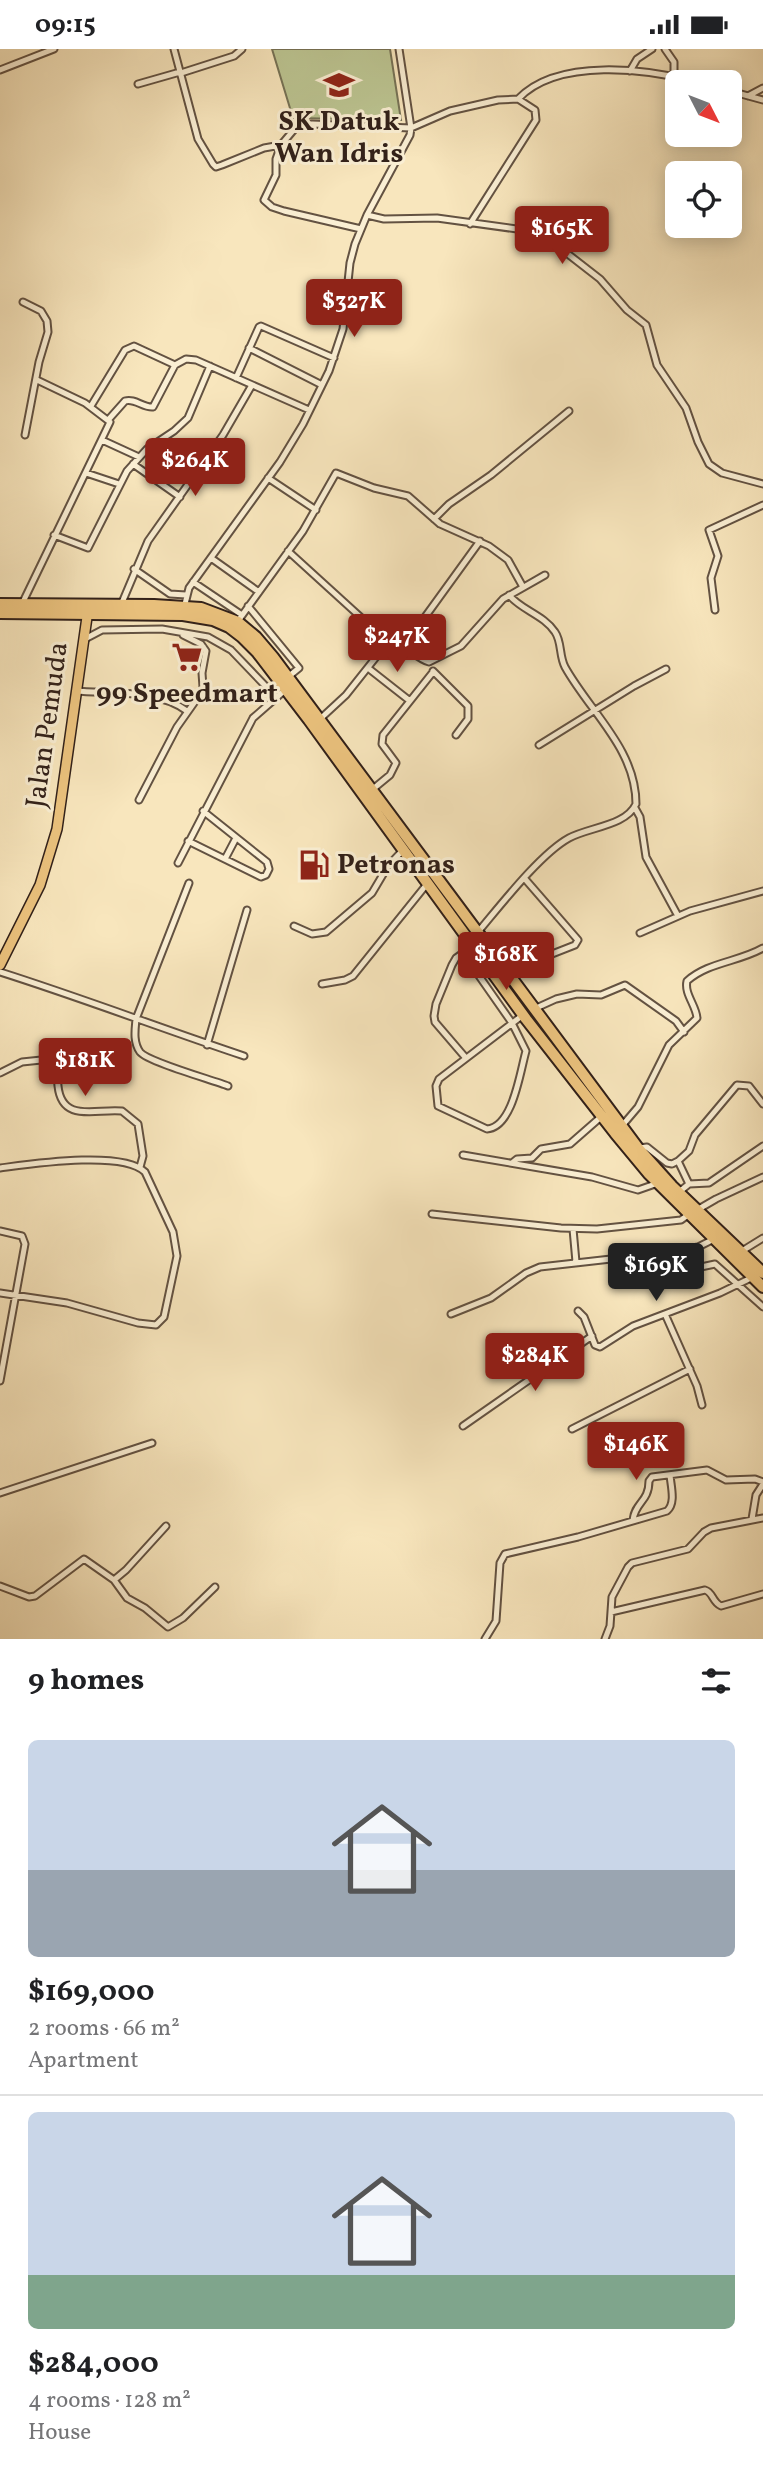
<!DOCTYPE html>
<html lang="en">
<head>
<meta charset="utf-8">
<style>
	:root { --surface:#fff; --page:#f6f6f6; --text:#202124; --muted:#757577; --line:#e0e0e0; --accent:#8f2418 }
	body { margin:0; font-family:Vollkorn,serif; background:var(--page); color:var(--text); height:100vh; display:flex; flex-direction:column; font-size:26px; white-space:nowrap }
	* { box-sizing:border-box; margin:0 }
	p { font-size:23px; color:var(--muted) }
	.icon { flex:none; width:38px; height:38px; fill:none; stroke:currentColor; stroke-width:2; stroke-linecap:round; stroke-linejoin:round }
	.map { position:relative; height:1590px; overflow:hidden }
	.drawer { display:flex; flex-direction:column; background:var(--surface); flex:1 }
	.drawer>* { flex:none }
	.needle { width:46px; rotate:132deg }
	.tools { position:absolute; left:665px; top:21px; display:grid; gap:14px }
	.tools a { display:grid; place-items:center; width:77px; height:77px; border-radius:10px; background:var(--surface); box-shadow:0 4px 18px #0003; font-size:35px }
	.price { position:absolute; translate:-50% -60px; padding:0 16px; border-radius:7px; background:var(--accent); color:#fff; font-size:23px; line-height:46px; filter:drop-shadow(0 2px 4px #0008) }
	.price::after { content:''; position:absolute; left:50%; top:42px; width:21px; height:16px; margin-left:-10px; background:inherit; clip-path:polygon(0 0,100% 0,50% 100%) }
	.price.selected { background:#222; color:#fff }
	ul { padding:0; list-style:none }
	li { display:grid; align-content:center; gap:14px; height:371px; padding:0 28px }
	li+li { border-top:2px solid var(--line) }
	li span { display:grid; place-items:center; height:217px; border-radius:10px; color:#555 }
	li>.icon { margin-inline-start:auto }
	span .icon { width:126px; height:126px; fill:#fffc; stroke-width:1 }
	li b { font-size:30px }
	h2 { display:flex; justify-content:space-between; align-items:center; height:84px; padding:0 28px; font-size:30px }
	.status { display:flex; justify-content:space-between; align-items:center; height:49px; padding:0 35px; background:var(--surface); direction:ltr }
	.status svg { height:19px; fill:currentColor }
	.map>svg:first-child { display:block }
</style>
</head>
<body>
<div class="status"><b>09:15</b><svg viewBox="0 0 49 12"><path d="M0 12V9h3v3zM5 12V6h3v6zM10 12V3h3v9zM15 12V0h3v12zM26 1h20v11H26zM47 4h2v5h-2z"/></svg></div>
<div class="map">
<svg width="763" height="1590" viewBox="0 0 763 1590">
	<rect width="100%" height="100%" fill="#f8e6bd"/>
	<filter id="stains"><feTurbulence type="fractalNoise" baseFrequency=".00286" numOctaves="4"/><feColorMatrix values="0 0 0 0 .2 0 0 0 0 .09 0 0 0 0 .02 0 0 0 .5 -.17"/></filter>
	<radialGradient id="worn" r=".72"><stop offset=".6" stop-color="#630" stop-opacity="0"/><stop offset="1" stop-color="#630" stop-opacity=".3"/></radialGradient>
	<path fill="#bcc592" stroke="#767256" stroke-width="2" d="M272 0H390L401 71 293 69Z"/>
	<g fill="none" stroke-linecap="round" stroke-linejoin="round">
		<g stroke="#635242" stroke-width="9">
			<path id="street" d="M174 0 198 90 213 115 216 118 222 116 264 99 281 96
				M665 0 674 13V29
				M0 21 54 0
				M630 22 637 10 652 0
				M181 24 234 7 242 0
				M138 35 180 23
				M730 42 763 51
				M748 47 763 39
				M518 50C558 8 647 20 698 33
				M367 166 384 170 437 169 531 182 546 188 600 230 627 261 646 276 657 316 686 359 698 393 709 415 722 424 763 435
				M361 180 284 162 272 158 264 151 276 126V110L281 96 297 77 312 75 411 79 450 62 498 51 518 50 535 61 536 71 470 175
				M23 253 41 262 47 272 48 283 39 313 25 386
				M249 299 322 336
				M236 329 259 278 261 277 334 309
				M91 357 125 301 134 297 175 316 186 310 196 311 309 361
				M109 370 125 352C135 349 143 359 153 358L175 316
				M102 391 139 408
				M133 415 180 448
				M86 424 119 435
				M268 429 316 461
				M434 470 449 455 491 426 569 362
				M54 486 88 499 127 422 147 400 174 382 188 369 210 317
				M288 502 388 593C404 591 414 609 429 613L461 597 503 550 545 526
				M211 509 259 543
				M134 520 170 545 186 546
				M193 533 242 566
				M22 555 110 373 85 354 37 331
				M121 556 148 492 223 386 252 336
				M248 557 299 619 288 628
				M184 559 189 539 280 413 303 375 329 322 343 280 350 214 355 195 367 166 410 86 411 79 399 0
				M715 561 711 529 718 507 709 481 763 456
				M238 572 303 482 336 424 374 439 408 447 440 475 489 497 508 511 523 538
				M83 591 102 581 162 580 208 588 231 601 276 648
				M404 597 480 492
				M368 619 410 652
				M433 622 468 657V670L456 686
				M76 642C111 645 157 640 187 662
				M319 671 346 646 388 593
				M539 696 634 637 666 620
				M373 740 390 726 396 714 382 695 383 686 433 623
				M139 751 177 678 201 644 203 638 202 624 206 602 201 595 183 586
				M635 759 640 768 646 808 678 867
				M188 792 261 828 266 826 269 820 267 813 203 762
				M225 810 236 789
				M178 814 253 669 285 641
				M189 834 136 970C135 981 133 993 140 1003 148 1013 213 1031 228 1037
				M294 877 312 885 326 883 372 844 388 817 403 801
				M478 883C500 857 540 805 569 789 589 778 626 777 636 755 636 700 590 663 565 618 559 607 562 593 555 583 544 566 521 561 509 546
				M640 884 690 862 763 842
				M463 904 512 974 526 1002C520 1023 513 1078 487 1080L438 1057 436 1037 439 1030 523 966
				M0 923C82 949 163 980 244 1007
				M506 923 575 896 578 891 525 830
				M322 935 345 931 353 927 427 835
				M534 960 556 950 577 945 601 946 625 936 676 972 684 983
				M207 996 247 861
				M465 1008 435 973 434 967 436 955 452 916 456 909 473 897
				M0 1024 22 1013 51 1010C58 1018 57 1027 58 1037 62 1075 97 1059 122 1062L138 1075 143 1107 140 1118
				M621 1078 638 1058 669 996 697 969C696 956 684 945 687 932 708 913 739 913 763 899
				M638 1099 647 1098 667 1114 672 1115 678 1112 689 1102 695 1086 737 1036 749 1037 763 1055
				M463 1106 592 1128 638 1141 658 1134
				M678 1112 689 1135
				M512 1114 517 1110 532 1109 541 1100 570 1095 602 1067
				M0 1119C31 1115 123 1101 145 1123L173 1183 177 1207 164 1268 156 1276 138 1274 67 1254 0 1244
				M679 1143 689 1135 709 1134 763 1097
				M697 1161 716 1150 763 1128
				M432 1165 561 1179 597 1180 681 1171 688 1166
				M573 1180 576 1213
				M0 1182 22 1187 25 1195 0 1332
				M742 1202 763 1189
				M631 1233 715 1215 763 1258
				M578 1262 584 1268 595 1296 600 1298 633 1277 720 1244 753 1228
				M451 1265 491 1249 526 1224 540 1218 673 1203 698 1198 714 1190
				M665 1265 697 1337 702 1356
				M463 1377 592 1287
				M572 1380 690 1320
				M0 1444 152 1394
				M752 1470 756 1446 763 1435
				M633 1471C635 1453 649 1453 649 1432L652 1428 707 1421 726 1431 755 1430 763 1433
				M114 1531 126 1521 166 1477
				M0 1537 29 1548 35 1547 84 1510 114 1531 127 1549 145 1559 168 1578 183 1569 215 1538
				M611 1563 705 1541C713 1543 712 1553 721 1557L763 1545
				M485 1590 496 1572 500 1514 505 1505 578 1488 667 1462C676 1454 671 1438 670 1426
				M605 1590 610 1577 612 1548 628 1518 632 1514 688 1500 704 1483 711 1479 763 1469"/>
		</g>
		<g stroke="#312019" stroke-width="12">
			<path id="primary" d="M0 916 40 836 57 780 88 561"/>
		</g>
		<g stroke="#312019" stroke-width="14">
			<path id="highway" d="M0 555 154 556 201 559 238 573 256 588 273 608 638 1099 672 1137 763 1224
				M0 564 183 566 213 571 229 578 242 588 257 603 309 671 526 970 615 1084 649 1125 763 1238"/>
		</g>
		<use href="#street" stroke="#faefd4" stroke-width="5"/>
		<use href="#primary" stroke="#ecc37e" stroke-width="9"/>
		<use href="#highway" stroke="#ecc37e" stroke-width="10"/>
	</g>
	<defs>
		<g id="school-bare" transform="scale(2.415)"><path d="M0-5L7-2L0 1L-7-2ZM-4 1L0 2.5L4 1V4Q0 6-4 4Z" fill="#8f2418" stroke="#faefd4" stroke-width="2.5" paint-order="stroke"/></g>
		<g id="supermarket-bare" transform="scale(2.415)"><path d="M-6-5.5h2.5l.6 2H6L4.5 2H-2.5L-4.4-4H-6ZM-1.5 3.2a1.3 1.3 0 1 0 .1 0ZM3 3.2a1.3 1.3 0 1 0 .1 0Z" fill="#8f2418" stroke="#faefd4" stroke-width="2.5" paint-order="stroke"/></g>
		<g id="fuel-bare" transform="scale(2.415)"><path d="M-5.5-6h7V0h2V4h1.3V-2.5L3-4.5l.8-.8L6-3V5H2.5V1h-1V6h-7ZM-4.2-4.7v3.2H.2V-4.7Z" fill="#8f2418" stroke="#faefd4" stroke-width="2.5" paint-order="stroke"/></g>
	</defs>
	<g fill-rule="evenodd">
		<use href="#school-bare" x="339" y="36"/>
		<use href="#supermarket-bare" x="187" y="608"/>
		<use href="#fuel-bare" x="314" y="816"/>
	</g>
	<g text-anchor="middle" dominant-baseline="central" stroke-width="6" stroke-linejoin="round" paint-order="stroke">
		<g font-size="28" font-weight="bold" fill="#312019" stroke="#faefd4">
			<text x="339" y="73">SK Datuk<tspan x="339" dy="32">Wan Idris</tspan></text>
			<text x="187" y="645">99 Speedmart</text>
			<text x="337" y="816" text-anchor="start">Petronas</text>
		</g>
		<g font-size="28" fill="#312019" stroke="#faefd4">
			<text transform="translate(48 676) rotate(-82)">Jalan Pemuda</text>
		</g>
	</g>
	<rect width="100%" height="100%" filter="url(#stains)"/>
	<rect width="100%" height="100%" fill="url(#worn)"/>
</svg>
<div class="tools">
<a><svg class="needle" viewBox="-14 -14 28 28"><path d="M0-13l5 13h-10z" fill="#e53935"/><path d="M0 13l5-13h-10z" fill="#757577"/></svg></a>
<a><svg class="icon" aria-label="locate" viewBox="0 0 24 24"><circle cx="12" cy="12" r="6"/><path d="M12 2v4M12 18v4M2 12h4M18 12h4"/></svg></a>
</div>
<b class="price" style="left:562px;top:217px">$165K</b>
<b class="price" style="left:354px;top:290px">$327K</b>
<b class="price" style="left:195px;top:449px">$264K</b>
<b class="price" style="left:397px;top:625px">$247K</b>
<b class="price" style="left:506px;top:943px">$168K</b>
<b class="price" style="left:85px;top:1049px">$181K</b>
<b class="price selected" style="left:656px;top:1254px">$169K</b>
<b class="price" style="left:535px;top:1344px">$284K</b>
<b class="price" style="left:636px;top:1433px">$146K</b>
</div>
<section class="drawer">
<h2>9 homes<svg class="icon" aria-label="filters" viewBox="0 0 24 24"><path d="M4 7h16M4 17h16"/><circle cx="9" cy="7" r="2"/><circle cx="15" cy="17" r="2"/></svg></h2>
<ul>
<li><span style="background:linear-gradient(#c9d6e8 60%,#9aa5b1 0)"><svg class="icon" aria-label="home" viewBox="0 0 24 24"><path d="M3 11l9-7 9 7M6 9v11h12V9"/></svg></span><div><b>$169,000</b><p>2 rooms · 66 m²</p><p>Apartment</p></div></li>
<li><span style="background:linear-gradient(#c9d6e8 75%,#7fa58c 0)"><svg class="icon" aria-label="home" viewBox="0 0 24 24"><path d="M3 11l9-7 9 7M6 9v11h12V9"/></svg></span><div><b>$284,000</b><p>4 rooms · 128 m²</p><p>House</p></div></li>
</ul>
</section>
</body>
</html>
